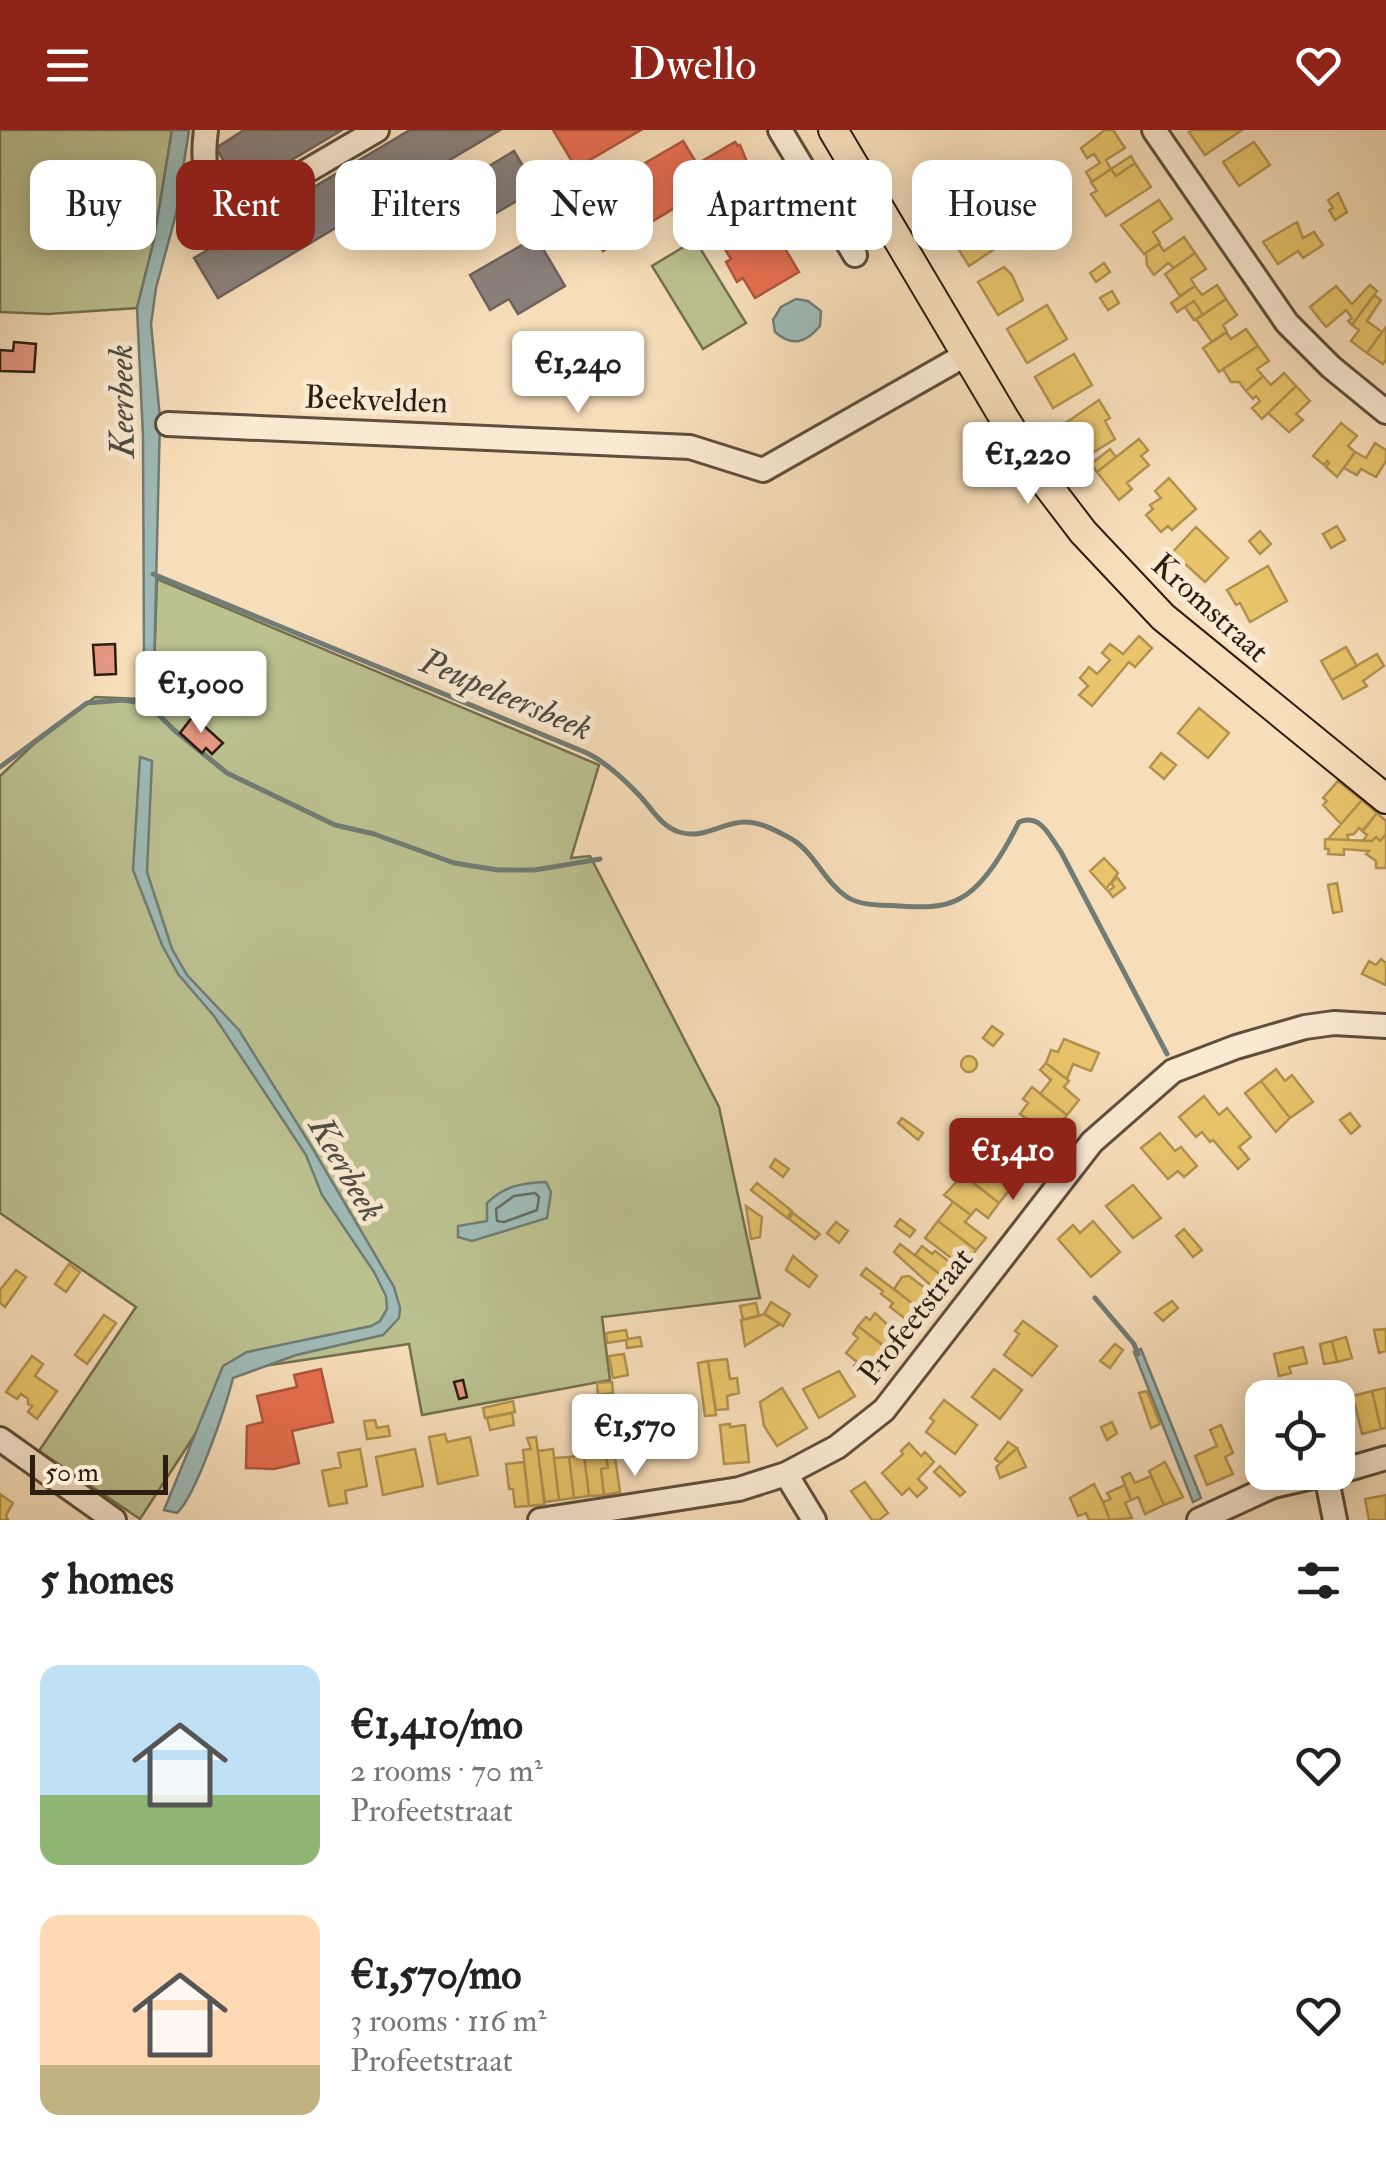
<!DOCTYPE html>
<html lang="en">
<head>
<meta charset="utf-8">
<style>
	:root { --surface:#fff; --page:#f2f2f2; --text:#222; --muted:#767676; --accent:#8f2418 }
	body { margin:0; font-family:"IM FELL Double Pica",serif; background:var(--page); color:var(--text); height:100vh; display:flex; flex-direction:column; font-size:38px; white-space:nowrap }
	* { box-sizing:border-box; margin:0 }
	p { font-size:32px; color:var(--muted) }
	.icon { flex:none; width:55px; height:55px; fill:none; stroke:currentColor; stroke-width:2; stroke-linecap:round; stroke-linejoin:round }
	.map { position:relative; height:1390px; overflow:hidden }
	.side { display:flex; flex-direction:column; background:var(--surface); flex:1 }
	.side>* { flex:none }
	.guide { position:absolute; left:30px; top:30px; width:1328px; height:90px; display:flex; gap:20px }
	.buttons { position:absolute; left:1245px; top:1250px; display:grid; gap:20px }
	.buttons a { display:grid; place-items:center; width:110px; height:110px; border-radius:20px; background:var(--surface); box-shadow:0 5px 25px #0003; font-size:50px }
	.scale { position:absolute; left:30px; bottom:25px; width:138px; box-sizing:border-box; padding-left:10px; border:5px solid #2d1e12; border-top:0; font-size:28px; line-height:35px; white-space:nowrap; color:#2d1e12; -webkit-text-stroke:8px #faead2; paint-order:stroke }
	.price { position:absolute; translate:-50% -85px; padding:0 22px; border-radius:10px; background:#fff; color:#222; font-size:32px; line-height:65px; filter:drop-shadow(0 2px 5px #0008) }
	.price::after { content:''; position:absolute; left:50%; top:60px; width:30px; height:22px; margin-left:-15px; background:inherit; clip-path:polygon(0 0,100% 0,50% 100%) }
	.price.active { background:var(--accent); color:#fff }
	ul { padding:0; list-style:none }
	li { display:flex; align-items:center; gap:30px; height:250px; padding:0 40px }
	li span { display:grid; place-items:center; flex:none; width:280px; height:200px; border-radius:20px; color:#555 }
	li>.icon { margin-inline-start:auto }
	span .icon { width:120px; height:120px; fill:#fffc; stroke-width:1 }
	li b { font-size:42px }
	h2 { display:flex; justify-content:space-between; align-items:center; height:120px; padding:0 40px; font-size:42px }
	.chip { padding:0 35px; border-radius:20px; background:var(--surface); box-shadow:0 5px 25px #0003; font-size:35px; line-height:90px }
	.chip.active { background:var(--accent); color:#fff }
	header { display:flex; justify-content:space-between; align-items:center; height:130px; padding:0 40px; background:var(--accent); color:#fff; font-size:45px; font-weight:600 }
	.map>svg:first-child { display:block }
</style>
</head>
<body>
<header><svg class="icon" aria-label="menu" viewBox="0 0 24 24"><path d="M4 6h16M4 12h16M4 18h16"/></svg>Dwello<svg class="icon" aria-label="heart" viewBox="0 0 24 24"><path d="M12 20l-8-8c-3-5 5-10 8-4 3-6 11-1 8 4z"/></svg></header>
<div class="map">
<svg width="1386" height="1390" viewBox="0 0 1386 1390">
	<rect width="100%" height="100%" fill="#f7deba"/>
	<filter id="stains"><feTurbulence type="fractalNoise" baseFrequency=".002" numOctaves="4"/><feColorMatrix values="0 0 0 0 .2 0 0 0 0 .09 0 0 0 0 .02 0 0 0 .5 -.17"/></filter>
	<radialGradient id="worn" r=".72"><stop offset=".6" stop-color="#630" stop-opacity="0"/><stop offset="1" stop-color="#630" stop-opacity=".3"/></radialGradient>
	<path fill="#bcc190" stroke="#747051" stroke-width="2.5" d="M0 0H172L154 110 137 178 48 184 0 182Z
		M695 110 746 193 703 219 652 136Z
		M157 449 599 635 571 728 590 726 719 977 760 1168 602 1187 610 1250 422 1285 409 1214 237 1240 140 1389 39 1321 136 1177 0 1083V646L34 614 95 567 141 569 154 540Z"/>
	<path fill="#9fbbb7" stroke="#717c75" stroke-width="2.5" d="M172 0H189L176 84 156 158 151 194 160 288 154 540 148 544 144 539 143 306 137 178 154 110Z
		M796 169 808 171 821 181 820 196C806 213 792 217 775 202L773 190 781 177Z
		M140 627 152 631 147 742 172 819 187 845 239 900 310 1014 394 1157 400 1178 399 1188 383 1205 296 1225 233 1248C226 1276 196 1366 177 1383L164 1380 223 1236 247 1222 371 1196 380 1191 387 1179 386 1166 374 1142 322 1065 306 1025 279 984 214 886 178 844 162 815 133 740Z
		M546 1052 551 1062 547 1088 472 1111 458 1107V1096L487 1091V1073C504 1056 522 1053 546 1052Z
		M1141 1219 1201 1368 1193 1372 1134 1222Z"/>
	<path fill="#e9c46a" stroke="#b19250" stroke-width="2.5" d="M1105 0H1113L1125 18 1106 30 1111 39 1092 52 1086 42 1100 33 1094 24 1087 28 1081 18Z
		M1192 0H1242L1205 25 1189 2Z
		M1254 12 1270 35 1239 56 1223 32Z
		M1131 26 1135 33 1116 46 1111 39Z
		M946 32 950 39 922 56 918 49Z
		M1135 33 1151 57 1106 86 1091 64 1097 61 1091 52 1111 39 1116 46Z
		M958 35 977 68 948 86 937 66 930 70 922 56Z
		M1338 63 1347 82 1335 90 1329 80 1333 78 1328 70Z
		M1159 70 1172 89 1153 102 1160 113 1144 124 1121 95Z
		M975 88 985 106 991 102 999 116 969 136 949 104Z
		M1297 92 1303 108 1314 102 1323 115 1303 128 1298 121 1278 134 1263 112Z
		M1184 107 1195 123 1174 138 1168 133 1154 145 1147 135 1146 123 1159 114 1164 121Z
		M1195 123 1206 139 1191 149 1195 156 1180 166 1165 144Z
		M1104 133 1110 142 1096 152 1090 143Z
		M1004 137 1012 145 1023 170 998 185 978 152Z
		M1217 155 1226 169 1203 185 1194 171 1177 182 1171 173 1195 156 1202 165Z
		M1370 155 1377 161 1352 195 1348 191 1352 188 1346 180 1326 197 1310 177 1336 156 1352 174Z
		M1112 161 1119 173 1108 180 1100 168Z
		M1374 165 1381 170 1367 191 1382 202 1367 223 1351 211 1359 200 1352 195Z
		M1226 169 1237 185 1223 195 1227 202 1212 212 1196 189Z
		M1194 171 1203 185 1194 190 1185 177Z
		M1047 175 1067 209 1027 233 1007 199Z
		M1386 197V230L1383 234 1367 223Z
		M1246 199 1258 216 1219 242 1203 218 1226 202 1231 209Z
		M1258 216 1269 231 1257 239 1263 246 1246 261 1239 252H1231L1223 239Z
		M1074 224 1092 255 1053 278 1035 247Z
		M1284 243 1296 256 1262 289 1252 278 1260 271 1256 266 1253 269 1246 261 1263 246 1271 255Z
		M1296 256 1310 271 1296 284 1303 290 1289 302 1268 283Z
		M1099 270 1110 288 1105 291 1115 309 1089 325 1077 304 1072 307 1064 294Z
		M1341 293 1357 306 1348 316 1355 322 1337 347 1326 337 1329 333 1327 331 1324 335 1313 326Z
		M1139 309 1148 320 1141 326 1149 335 1127 353 1132 359 1119 370 1097 342Z
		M1375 313 1386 320V331L1376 347 1361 339 1357 345 1344 338 1355 322 1366 328Z
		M1110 319 1116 327 1097 342 1091 334Z
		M1169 348 1196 379 1172 400 1168 396 1161 402 1146 385 1153 379 1150 375 1161 368 1155 361Z
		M1337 396 1345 410 1331 418 1323 404Z
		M1196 397 1228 428 1205 452 1182 431 1179 434 1170 425Z
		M1260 401 1271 414 1260 424 1249 411Z
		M1268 436 1287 471 1250 492 1240 473 1236 475 1227 460Z
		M1139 506 1152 518 1135 537 1129 532 1092 576 1079 565 1088 556 1080 548 1089 537 1097 544 1110 530 1102 523 1110 514 1123 524Z
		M1346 517 1357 536 1332 550 1321 531Z
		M1377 524 1384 536 1363 551 1367 556 1343 569 1332 550Z
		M1199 578 1229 603 1208 628 1178 603Z
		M1161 623 1176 635 1164 649 1150 637Z
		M1338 651 1362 670 1341 694 1323 675 1327 671 1323 668Z
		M1362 670 1377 683 1363 701 1359 698 1354 704 1347 705 1349 710 1328 709Z
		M1377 683 1386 691V704L1380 711 1376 707 1372 711H1363L1367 705 1362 701Z
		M1386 704V738H1376V731L1366 724 1369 721 1344 719V725L1328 724 1329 719H1325V709L1372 711 1376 707 1380 711Z
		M1104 728 1118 743 1106 759 1090 741Z
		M1117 747 1125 758 1113 767 1108 761 1114 757 1111 753Z
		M1337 753 1342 781 1333 783 1328 755Z
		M1381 829 1386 833V855L1362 844 1369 831 1376 835Z
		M992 896 1003 904 993 916 983 908Z
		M1064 909 1099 923 1091 941 1073 934 1067 949 1046 933 1051 920 1058 922Z
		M961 934a8 8 0 1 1 16 0a8 8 0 1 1-16 0Z
		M1046 933 1069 951 1064 957 1079 970 1067 985 1040 964 1051 950 1040 940Z
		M1276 939 1285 951 1292 945 1313 972 1290 988 1261 951Z
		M1261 951 1290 988 1276 1002 1245 963Z
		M1032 957 1067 985 1057 999 1045 990 1039 998 1020 984 1028 973 1023 969Z
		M1204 966 1219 985 1227 978 1251 1007 1239 1017 1249 1029 1238 1039 1213 1010 1210 1012 1202 1002 1196 1007 1179 987Z
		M1350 983 1360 996 1351 1004 1340 990Z
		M902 988 923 1003 918 1010 898 993Z
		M1016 997 1043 1017 1036 1025 1032 1022 1020 1038 998 1021Z
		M1160 1003 1175 1021 1181 1017 1197 1036 1184 1047 1178 1041 1168 1049 1141 1018Z
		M979 1021 997 1036 992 1042 1012 1057 999 1073 961 1043Z
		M775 1029 789 1039 783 1047 770 1037Z
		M963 1045 999 1073 988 1088 976 1079 971 1085 944 1065Z
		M757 1053 792 1081 787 1088 751 1060Z
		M1133 1055 1161 1088 1133 1108 1106 1076Z
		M953 1072 971 1085 965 1092 986 1108 976 1120 938 1091Z
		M746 1076 762 1087 760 1107 751 1109Z
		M793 1083 820 1104 815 1109 789 1089Z
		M900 1089 915 1100 910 1107 895 1096Z
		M938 1091 976 1120 963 1137 925 1108Z
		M1093 1091 1120 1122 1091 1147 1058 1109 1073 1095 1080 1103Z
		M836 1092 848 1101 839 1113 827 1103Z
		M1184 1099 1202 1120 1193 1127 1176 1106Z
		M900 1114 950 1152 940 1164 894 1122Z
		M922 1116 932 1124 935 1121 960 1140 950 1152 915 1125Z
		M793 1126 817 1146 809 1157 786 1140Z
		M69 1134 80 1142 66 1162 55 1154Z
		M866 1138 926 1184 916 1197 890 1177 893 1173 881 1164 883 1161 861 1145Z
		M16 1140 26 1147 5 1177 0 1173V1160Z
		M909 1146 938 1168 926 1184 894 1159 902 1147Z
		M1172 1171 1178 1178 1163 1191 1155 1183Z
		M771 1172 790 1184 783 1196 764 1184Z
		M756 1173 759 1186 743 1190 740 1176Z
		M875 1183 905 1211 895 1224 858 1196 866 1187 870 1190Z
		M765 1184 780 1194 745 1216 741 1190Z
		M104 1185 116 1193 87 1234 75 1225Z
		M1023 1191 1057 1216 1032 1246 1004 1225 1019 1204 1015 1201Z
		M858 1196 894 1224 872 1249 854 1236 857 1232 846 1223 858 1208 853 1204Z
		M1386 1199V1221L1379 1223 1374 1200Z
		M626 1200 628 1209 640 1207 642 1216 627 1218 626 1210 607 1213 606 1203Z
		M1346 1207 1352 1228 1337 1232 1332 1211Z
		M1332 1211 1337 1232 1324 1234 1320 1214Z
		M1115 1214 1123 1220 1110 1238 1100 1231Z
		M1303 1217 1307 1233 1289 1237 1291 1243 1279 1246 1274 1224Z
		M624 1224 628 1245 613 1248 609 1226Z
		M32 1226 43 1234 35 1246 57 1261 37 1289 28 1282 32 1276 28 1274V1269L21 1264 17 1269 6 1262Z
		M727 1229 730 1249 737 1248 739 1263 727 1266 728 1279 716 1280 708 1231Z
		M708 1231 716 1285 705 1286 698 1233Z
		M994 1239 1022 1260 1000 1289 972 1267Z
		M839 1241 855 1266 819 1288 803 1259Z
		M612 1252 613 1263 598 1265 597 1253Z
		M782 1258 807 1298 777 1316 764 1296 760 1272Z
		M1386 1258V1298L1381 1299 1372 1261Z
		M1147 1261 1160 1294 1151 1298 1139 1263Z
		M1372 1261 1381 1299 1362 1304 1353 1266Z
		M668 1266 673 1304 635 1309 632 1270Z
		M944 1270 977 1295 955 1324 926 1302 934 1291 930 1288Z
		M513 1271 515 1282 485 1288 483 1278Z
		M512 1283 514 1295 490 1300 487 1288Z
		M375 1290 377 1298 388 1296 390 1306 367 1309 364 1291Z
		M1112 1292 1117 1303 1107 1310 1101 1297Z
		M730 1294V1297L745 1295 749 1332 724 1334 720 1295Z
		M1221 1295 1233 1323 1225 1327 1233 1344 1207 1355 1195 1326 1217 1316 1210 1300Z
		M445 1304 447 1312 470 1307 478 1345 438 1354 429 1307Z
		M536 1307 545 1374 529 1376 523 1320 531 1319 527 1308Z
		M603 1308 605 1317 587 1319 586 1310Z
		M1008 1312 1017 1318 1000 1333 995 1329Z
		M909 1313 921 1326 925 1322 934 1332 918 1349 927 1358 917 1367 909 1358 902 1365 882 1343 903 1324 901 1321Z
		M1017 1318 1026 1337 1000 1348 996 1337Z
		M360 1319 367 1356 345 1361 347 1373 329 1376 322 1341 341 1337 338 1323Z
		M415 1319 423 1356 383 1365 376 1327Z
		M553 1319 559 1370 544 1372 538 1321Z
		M605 1321 608 1338 601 1339 604 1365 589 1366 584 1325Z
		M584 1325 589 1366 574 1368 569 1327Z
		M569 1327 574 1368 559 1370 554 1328Z
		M615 1327 620 1362 604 1365 601 1339 608 1338 606 1328Z
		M524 1332 529 1376 515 1377 513 1359H509L506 1334Z
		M1165 1332 1183 1367 1164 1375 1149 1341Z
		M940 1336 965 1362 960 1366 934 1342Z
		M1130 1343 1135 1353 1151 1346 1164 1375 1145 1384 1138 1367 1131 1370 1122 1347Z
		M865 1352 888 1383 879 1390H872L851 1361Z
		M1094 1354 1103 1372 1110 1390H1089L1086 1383 1078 1386 1070 1368Z
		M1125 1355 1131 1370 1125 1373 1132 1388 1110 1390 1103 1372 1111 1369 1107 1363Z
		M0 1364 13 1373 6 1385 8 1390H0Z
		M1386 1365V1390H1369L1365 1369Z"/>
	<path fill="#e76f51" stroke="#af573e" stroke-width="2.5" d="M553 0H641L576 38Z
		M683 11 697 34 735 12 738 16 740 15 748 34 603 121 575 74Z
		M764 83 799 142 755 168 743 148 737 152 726 132 731 129 719 110Z
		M321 1239 333 1292 292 1301 299 1333 274 1339 246 1338 247 1296 263 1292 257 1266 297 1257 294 1245Z"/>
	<path fill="#8a817c" stroke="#6e635c" stroke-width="2.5" d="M342 0 241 60 216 18 244 0Z
		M410 0H500L218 168 194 128Z
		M514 21 537 59 442 115 419 78Z
		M536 107 565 156 518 184 509 169 490 180 470 145Z"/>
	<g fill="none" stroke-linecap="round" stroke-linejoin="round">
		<path stroke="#666c64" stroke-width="2.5" d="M535 1063 539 1067 537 1080 504 1092 497 1091 496 1079 514 1066Z"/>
		<path stroke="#717c75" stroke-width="5" d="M153 444 587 623C607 633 624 649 640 666 652 679 661 696 679 702 703 710 722 692 745 692 760 692 775 700 788 707 814 720 823 751 847 767 861 776 881 775 899 776 918 777 941 779 959 769 984 757 1007 716 1019 692 1041 683 1050 707 1061 722L1167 924
			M0 637 87 573 123 570 148 574 174 600 227 643 335 695 374 704 454 733 498 740H535L600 729
			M1095 1168 1134 1214 1138 1224"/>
	</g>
	<path fill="#e49781" stroke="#2d1e12" stroke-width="2.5" d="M14 212 36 214 34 242 0 241V220L13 221Z
		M115 514 116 544 95 545 93 515Z
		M193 586 223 613 212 624 206 618 202 623 180 603Z
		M463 1250 467 1267 459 1269 454 1252Z"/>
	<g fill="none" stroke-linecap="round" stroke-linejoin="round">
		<g stroke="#604e3c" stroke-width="28">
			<path id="minor" d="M206 0C201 36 206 84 254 72L377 0
				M780 0 855 125
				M1154 0 1287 193 1331 237 1386 282
				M168 294 690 317 763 340 967 224
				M0 1309 114 1390
				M1338 1342 1386 1328
				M786 1344 814 1390
				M1326 1345 1335 1390
				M540 1390 739 1359 786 1344 837 1317 884 1280 1092 1012 1173 941 1236 917 1305 897 1334 893 1386 896
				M1199 1390 1273 1356 1334 1342"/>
		</g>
		<g stroke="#2d1e12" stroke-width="32">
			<path id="major" d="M833 0 1004 288 1041 347 1083 402 1163 487 1386 669"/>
		</g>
		<use href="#minor" stroke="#faead2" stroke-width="22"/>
		<use href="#major" stroke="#f7deba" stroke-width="28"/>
	</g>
	<g text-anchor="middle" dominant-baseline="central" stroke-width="10" stroke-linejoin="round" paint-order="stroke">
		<g font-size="32" fill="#2d1e12" stroke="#faead2">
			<text transform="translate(376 270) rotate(2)">Beekvelden</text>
			<text transform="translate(1210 478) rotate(42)">Kromstraat</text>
			<text transform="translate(916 1186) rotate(-52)">Profeetstraat</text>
		</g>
		<g font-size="35" font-style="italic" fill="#4f4d44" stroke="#faead2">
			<text transform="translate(122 271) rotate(-91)">Keerbeek</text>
			<text transform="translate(506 565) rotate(23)">Peupeleersbeek</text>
			<text transform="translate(346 1039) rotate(60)">Keerbeek</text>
		</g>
	</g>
	<rect width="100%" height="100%" filter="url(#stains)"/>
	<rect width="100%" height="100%" fill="url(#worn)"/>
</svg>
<div class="buttons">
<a><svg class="icon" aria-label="locate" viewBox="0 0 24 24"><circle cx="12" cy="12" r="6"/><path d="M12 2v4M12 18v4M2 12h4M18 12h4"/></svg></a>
</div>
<div class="scale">50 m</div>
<b class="price" style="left:578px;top:286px">€1,240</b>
<b class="price" style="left:1028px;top:377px">€1,220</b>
<b class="price" style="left:201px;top:606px">€1,000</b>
<b class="price active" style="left:1013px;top:1073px">€1,410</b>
<b class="price" style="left:635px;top:1349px">€1,570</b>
<div class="guide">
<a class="chip">Buy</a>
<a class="chip active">Rent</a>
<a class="chip">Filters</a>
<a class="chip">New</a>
<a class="chip">Apartment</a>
<a class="chip">House</a>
</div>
</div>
<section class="side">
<h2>5 homes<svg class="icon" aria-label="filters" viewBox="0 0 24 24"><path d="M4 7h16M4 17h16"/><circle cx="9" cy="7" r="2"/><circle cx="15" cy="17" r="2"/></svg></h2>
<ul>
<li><span style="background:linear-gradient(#bfe0f5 65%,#8fb573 0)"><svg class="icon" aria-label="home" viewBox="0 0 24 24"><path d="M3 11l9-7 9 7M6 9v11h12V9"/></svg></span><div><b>€1,410/mo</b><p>2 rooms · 70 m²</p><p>Profeetstraat</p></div><svg class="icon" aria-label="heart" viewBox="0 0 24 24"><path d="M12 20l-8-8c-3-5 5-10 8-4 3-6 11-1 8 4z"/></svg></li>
<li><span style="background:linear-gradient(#ffd9b3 75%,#c2b280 0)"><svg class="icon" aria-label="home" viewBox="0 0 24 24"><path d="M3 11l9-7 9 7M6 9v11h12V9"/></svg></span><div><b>€1,570/mo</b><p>3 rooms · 116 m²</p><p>Profeetstraat</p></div><svg class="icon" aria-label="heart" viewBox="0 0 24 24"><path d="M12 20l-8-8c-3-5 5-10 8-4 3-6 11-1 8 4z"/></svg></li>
</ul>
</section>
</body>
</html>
